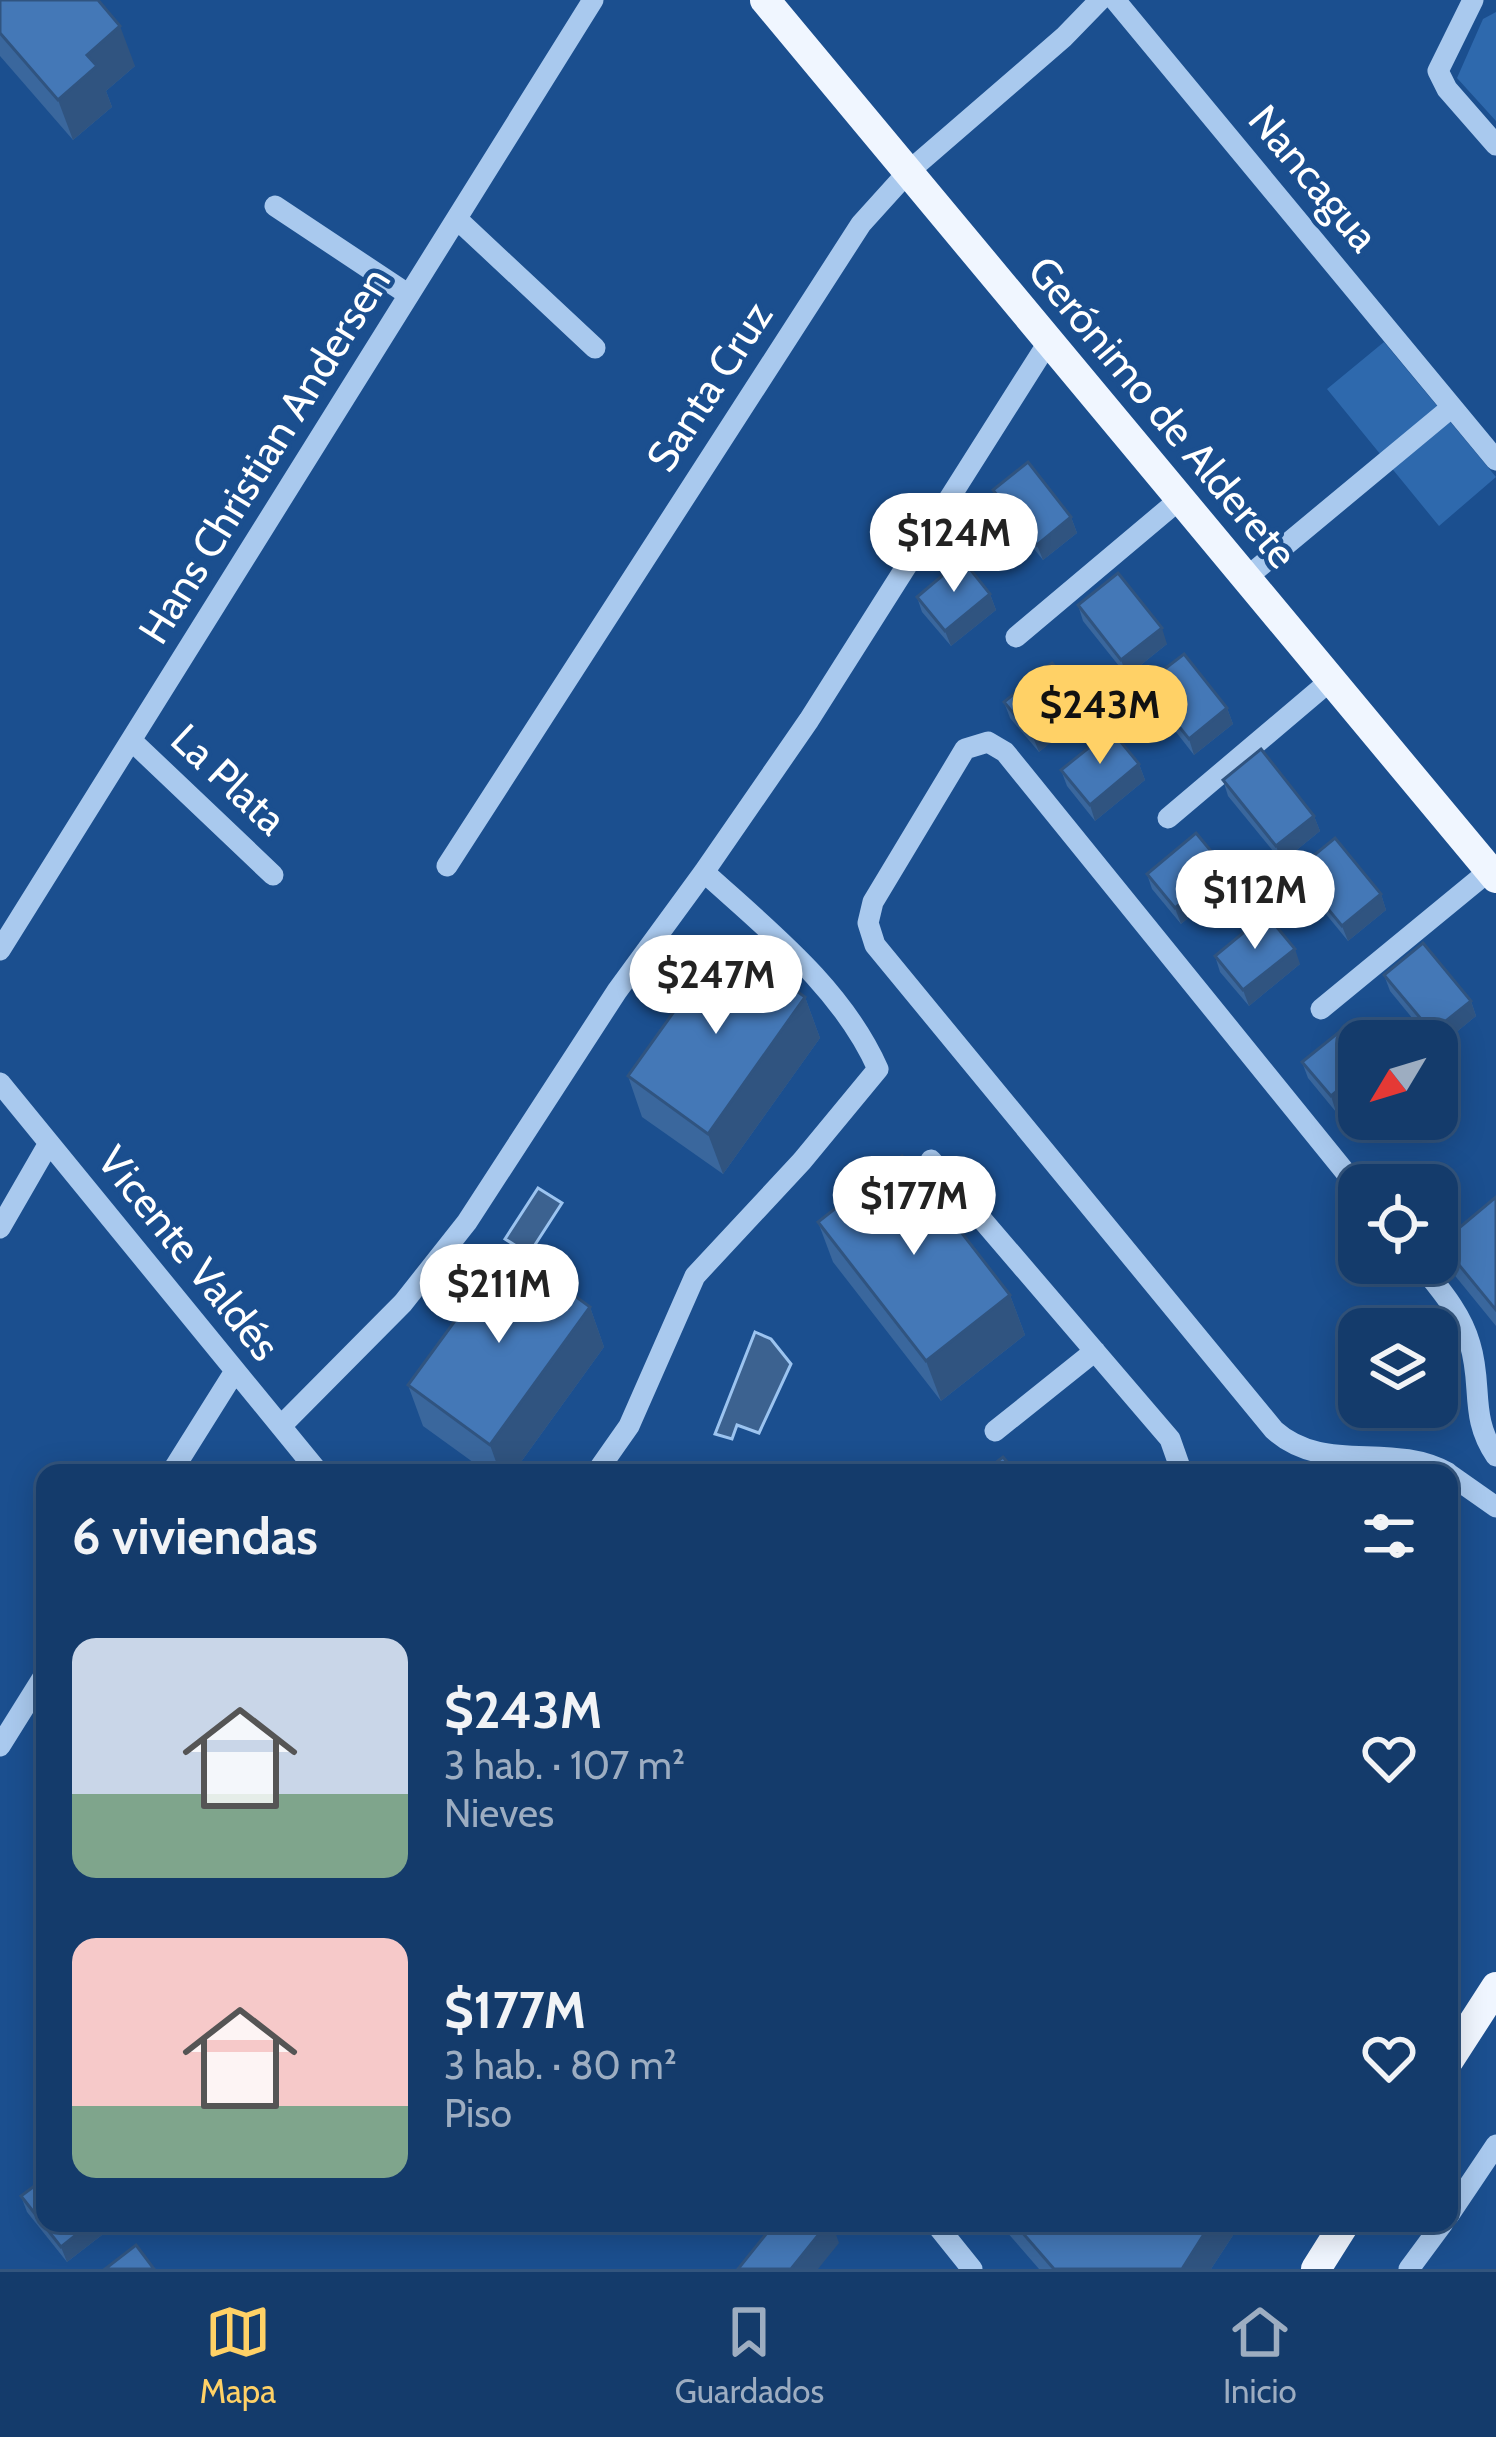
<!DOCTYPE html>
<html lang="es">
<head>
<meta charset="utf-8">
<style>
	:root { --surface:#143b6b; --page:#1d4271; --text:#f1f3f6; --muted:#9dadc1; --line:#33557e; --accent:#ffd166 }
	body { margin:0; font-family:Cabin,sans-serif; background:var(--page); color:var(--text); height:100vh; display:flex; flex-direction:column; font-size:45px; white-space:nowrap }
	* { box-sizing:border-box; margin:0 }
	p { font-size:39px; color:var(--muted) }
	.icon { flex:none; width:66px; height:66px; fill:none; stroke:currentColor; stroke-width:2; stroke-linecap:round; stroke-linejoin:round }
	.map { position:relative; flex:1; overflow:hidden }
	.side { position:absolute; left:36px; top:1464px; width:1422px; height:768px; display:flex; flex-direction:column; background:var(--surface); border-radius:24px; box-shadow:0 6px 30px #0003,0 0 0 3px var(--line) }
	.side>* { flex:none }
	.needle { width:78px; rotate:232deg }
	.controls { position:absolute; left:1338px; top:1020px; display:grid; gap:24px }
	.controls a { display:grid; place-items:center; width:120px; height:120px; border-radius:24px; background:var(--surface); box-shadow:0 6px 30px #0003,0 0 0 3px var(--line); font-size:60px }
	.price { position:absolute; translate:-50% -102px; padding:0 27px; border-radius:42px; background:#fff; color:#222; font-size:39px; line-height:78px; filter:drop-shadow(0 3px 6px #0008) }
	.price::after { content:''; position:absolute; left:50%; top:72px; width:36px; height:27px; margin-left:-18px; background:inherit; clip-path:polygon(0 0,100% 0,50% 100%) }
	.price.on { background:var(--accent); color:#111 }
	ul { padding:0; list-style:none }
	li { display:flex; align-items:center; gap:36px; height:300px; padding:0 36px }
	li span { display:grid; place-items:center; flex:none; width:336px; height:240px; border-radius:24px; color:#555 }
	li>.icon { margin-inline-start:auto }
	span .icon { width:144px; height:144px; fill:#fffc; stroke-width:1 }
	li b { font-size:51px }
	h2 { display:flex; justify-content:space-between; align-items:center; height:144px; padding:0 36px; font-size:51px }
	.dock { display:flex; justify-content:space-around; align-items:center; height:168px; border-top:3px solid var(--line); background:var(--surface); font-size:33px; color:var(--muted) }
	.dock a { display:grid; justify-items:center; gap:6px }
	.dock .on { color:var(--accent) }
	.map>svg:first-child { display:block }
</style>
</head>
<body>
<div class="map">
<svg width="1496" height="2269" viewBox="0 0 1496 2269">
	<rect width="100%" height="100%" fill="#1b4f8f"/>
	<path fill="#2e69ad" d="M1496 12V121L1457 78 1483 19Z
		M1384 342 1496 477 1439 526 1327 389Z"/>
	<path fill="#3c6290" stroke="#9cc4f0" stroke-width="3" d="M538 1188 562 1203 529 1254 505 1239Z
		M755 1332 771 1339 791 1364 759 1433 737 1425 732 1439 715 1434Z"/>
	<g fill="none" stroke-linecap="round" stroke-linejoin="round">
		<path stroke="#a9c9ee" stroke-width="21" d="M1115 0 1496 460
			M1473 0 1438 71 1447 89 1496 145
			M275 206 409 295
			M457 219 595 348
			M1246 578 1452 407
			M1016 637 1180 499
			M131 740 273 875
			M1168 818 1331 680
			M447 866 861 224 908 172 1064 37 1100 0
			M0 950 593 0
			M1321 1009 1490 870
			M0 1083 319 1473
			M931 1160 1170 1439 1182 1473
			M1359 1189 1005 752 988 742 965 749 873 902 868 923 875 945 1274 1430C1324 1475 1391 1441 1448 1473
			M0 1228 49 1143
			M1419 1263C1439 1288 1461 1312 1470 1344 1483 1386 1469 1417 1496 1456
			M281 1426 403 1303 467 1222 617 991 704 872 809 720 1049 341
			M995 1431 1095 1351
			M171 1473 235 1371
			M596 1473 629 1426 695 1276 802 1161 878 1069C842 988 769 931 704 872
			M1449 1474 1496 1507
			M0 1746 45 1674
			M1449 2215 1496 2145
			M935 2223 972 2269
			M1409 2269 1443 2223"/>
		<path stroke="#f0f6ff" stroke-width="30" d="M765 0 1496 878
			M1449 2060 1496 1987
			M1316 2269 1345 2223"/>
	</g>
	<path fill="#3a679d" d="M0 0 135 66 106 91 112 107 73 140 0 56Z
		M993 490 1071 517 1077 533 1043 560 999 506Z
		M990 594 996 610 951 646 922 612 917 597Z
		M1078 605 1167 644 1127 676 1083 621Z
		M1145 684 1227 708 1233 724 1194 755 1151 700Z
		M1080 698 1086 713 1039 752 1010 718 1004 702Z
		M1139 764 1145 780 1095 821 1067 786 1061 770Z
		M1223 780 1314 816 1320 831 1282 862 1228 796Z
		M1296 870 1381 894 1386 910 1348 941 1302 885Z
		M1147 874 1230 883 1181 924 1152 889Z
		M1215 956 1300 964 1249 1006 1220 972Z
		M1384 975 1471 1001 1476 1016 1437 1048V1041H1431L1390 991Z
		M805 997 820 1038 723 1174 642 1117 628 1076Z
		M1354 1020 1336 1112 1308 1078 1302 1062Z
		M1496 1197V1326L1452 1272 1441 1243Z
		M818 1222 1010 1295 1025 1335 941 1401 833 1262Z
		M590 1307 604 1347 513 1473H488L423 1426 408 1385Z
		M21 2196 45 2223H109L111 2228 67 2262 27 2212Z
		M999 2223H1241L1211 2269H1039Z"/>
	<path fill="#305480" d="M120 26 135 66 106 91 112 107 73 140 58 100 87 55Z
		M1071 517 1077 533 1043 560 1037 545Z
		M990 594 996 610 951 646 945 631Z
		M1162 628 1167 644 1127 676 1121 660Z
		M1080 698 1086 713 1039 752 1033 737Z
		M1227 708 1233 724 1194 755 1189 739Z
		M1139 764 1145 780 1095 821 1090 805Z
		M1314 816 1320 831 1282 862 1276 846Z
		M1225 868 1230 883 1181 924 1175 908Z
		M1381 894 1386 910 1348 941 1342 926Z
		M1295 949 1300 964 1249 1006 1243 990Z
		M805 997 820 1038 723 1174 708 1134Z
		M1471 1001 1476 1016 1437 1048V1041H1435L1432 1032Z
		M1359 1073V1093L1336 1112 1331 1096Z
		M1010 1295 1025 1335 941 1401 926 1361Z
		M590 1307 604 1347 513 1473H500L490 1445Z
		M91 2223H109L111 2228 67 2262 61 2247Z
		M828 2223H832L839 2243 818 2269H791Z
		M1211 2223H1241L1211 2269H1182Z"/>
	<path fill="#4478b7" stroke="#305480" stroke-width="3" d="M0 0H98L120 26 87 55 97 66 58 100 0 33Z
		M1028 462 1071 517 1037 545 993 490Z
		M962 559 990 594 945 631 917 597Z
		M1118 573 1162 628 1121 660 1078 605Z
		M1184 654 1227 708 1189 739 1145 684Z
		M1052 663 1080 698 1033 737 1004 702Z
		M1111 730 1139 764 1090 805 1061 770Z
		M1261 749 1314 816 1276 846 1223 780Z
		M1196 833 1225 868 1175 908 1147 874Z
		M1335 838 1381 894 1342 926 1296 870Z
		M1266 914 1295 949 1243 990 1215 956Z
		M725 940 805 997 708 1134 628 1076Z
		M1423 943 1471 1001 1432 1032 1384 975Z
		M1354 1020 1371 1041H1359V1073L1331 1096 1302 1062Z
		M902 1156 1010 1295 926 1361 818 1222Z
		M1496 1197V1310L1441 1243Z
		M509 1247 590 1307 490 1445 408 1385Z
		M1003 1457 1016 1473H982Z
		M45 2178V2223H91L61 2247 21 2196Z
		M775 2223H828L791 2269H738Z
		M1014 2223H1211L1182 2269H1054Z
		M136 2245 154 2269H105Z"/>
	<g text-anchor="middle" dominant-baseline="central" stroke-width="9" stroke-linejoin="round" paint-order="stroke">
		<g font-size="42" fill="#fff" stroke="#1b4f8f">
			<text transform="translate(1314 178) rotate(50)">Nancagua</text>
			<text transform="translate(709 386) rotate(-57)">Santa Cruz</text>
			<text transform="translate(1163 412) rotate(50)">Gerónimo de Alderete</text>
			<text transform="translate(264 455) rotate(-58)">Hans Christian Andersen</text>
			<text transform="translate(229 779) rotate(43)">La Plata</text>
			<text transform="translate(189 1253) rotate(51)">Vicente Valdés</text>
		</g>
	</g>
</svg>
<div class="controls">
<a><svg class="needle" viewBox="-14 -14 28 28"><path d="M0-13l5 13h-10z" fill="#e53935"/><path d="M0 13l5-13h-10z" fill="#9dadc1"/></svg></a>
<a><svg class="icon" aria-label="locate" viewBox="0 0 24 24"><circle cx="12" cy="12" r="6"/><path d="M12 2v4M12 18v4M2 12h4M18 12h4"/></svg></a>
<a><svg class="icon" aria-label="layers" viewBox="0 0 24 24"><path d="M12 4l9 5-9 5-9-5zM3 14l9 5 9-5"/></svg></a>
</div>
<b class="price" style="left:954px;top:595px">$124M</b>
<b class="price on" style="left:1100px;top:767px">$243M</b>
<b class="price" style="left:1255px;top:952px">$112M</b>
<b class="price" style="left:716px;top:1037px">$247M</b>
<b class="price" style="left:914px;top:1258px">$177M</b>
<b class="price" style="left:499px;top:1346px">$211M</b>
<section class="side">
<h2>6 viviendas<svg class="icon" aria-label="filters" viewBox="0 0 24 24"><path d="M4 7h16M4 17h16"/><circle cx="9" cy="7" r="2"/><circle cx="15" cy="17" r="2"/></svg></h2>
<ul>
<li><span style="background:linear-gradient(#c9d6e8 65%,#7fa58c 0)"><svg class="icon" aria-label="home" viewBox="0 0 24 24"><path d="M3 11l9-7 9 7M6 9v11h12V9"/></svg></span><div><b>$243M</b><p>3 hab. · 107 m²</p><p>Nieves</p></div><svg class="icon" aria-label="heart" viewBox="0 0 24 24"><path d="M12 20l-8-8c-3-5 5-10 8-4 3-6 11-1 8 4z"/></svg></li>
<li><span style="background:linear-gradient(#f6c9c9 70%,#7fa58c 0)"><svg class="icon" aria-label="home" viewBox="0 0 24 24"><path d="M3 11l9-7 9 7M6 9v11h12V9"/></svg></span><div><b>$177M</b><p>3 hab. · 80 m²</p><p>Piso</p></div><svg class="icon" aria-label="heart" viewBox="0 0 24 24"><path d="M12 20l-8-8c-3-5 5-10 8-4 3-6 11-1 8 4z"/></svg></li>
</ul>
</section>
</div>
<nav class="dock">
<a class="on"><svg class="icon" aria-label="map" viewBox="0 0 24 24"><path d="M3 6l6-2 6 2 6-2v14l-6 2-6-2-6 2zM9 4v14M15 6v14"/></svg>Mapa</a>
<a><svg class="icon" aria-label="saved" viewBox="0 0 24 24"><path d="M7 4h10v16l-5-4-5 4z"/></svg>Guardados</a>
<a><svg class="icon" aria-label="home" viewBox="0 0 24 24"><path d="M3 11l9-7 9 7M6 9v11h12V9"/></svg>Inicio</a>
</nav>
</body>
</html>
